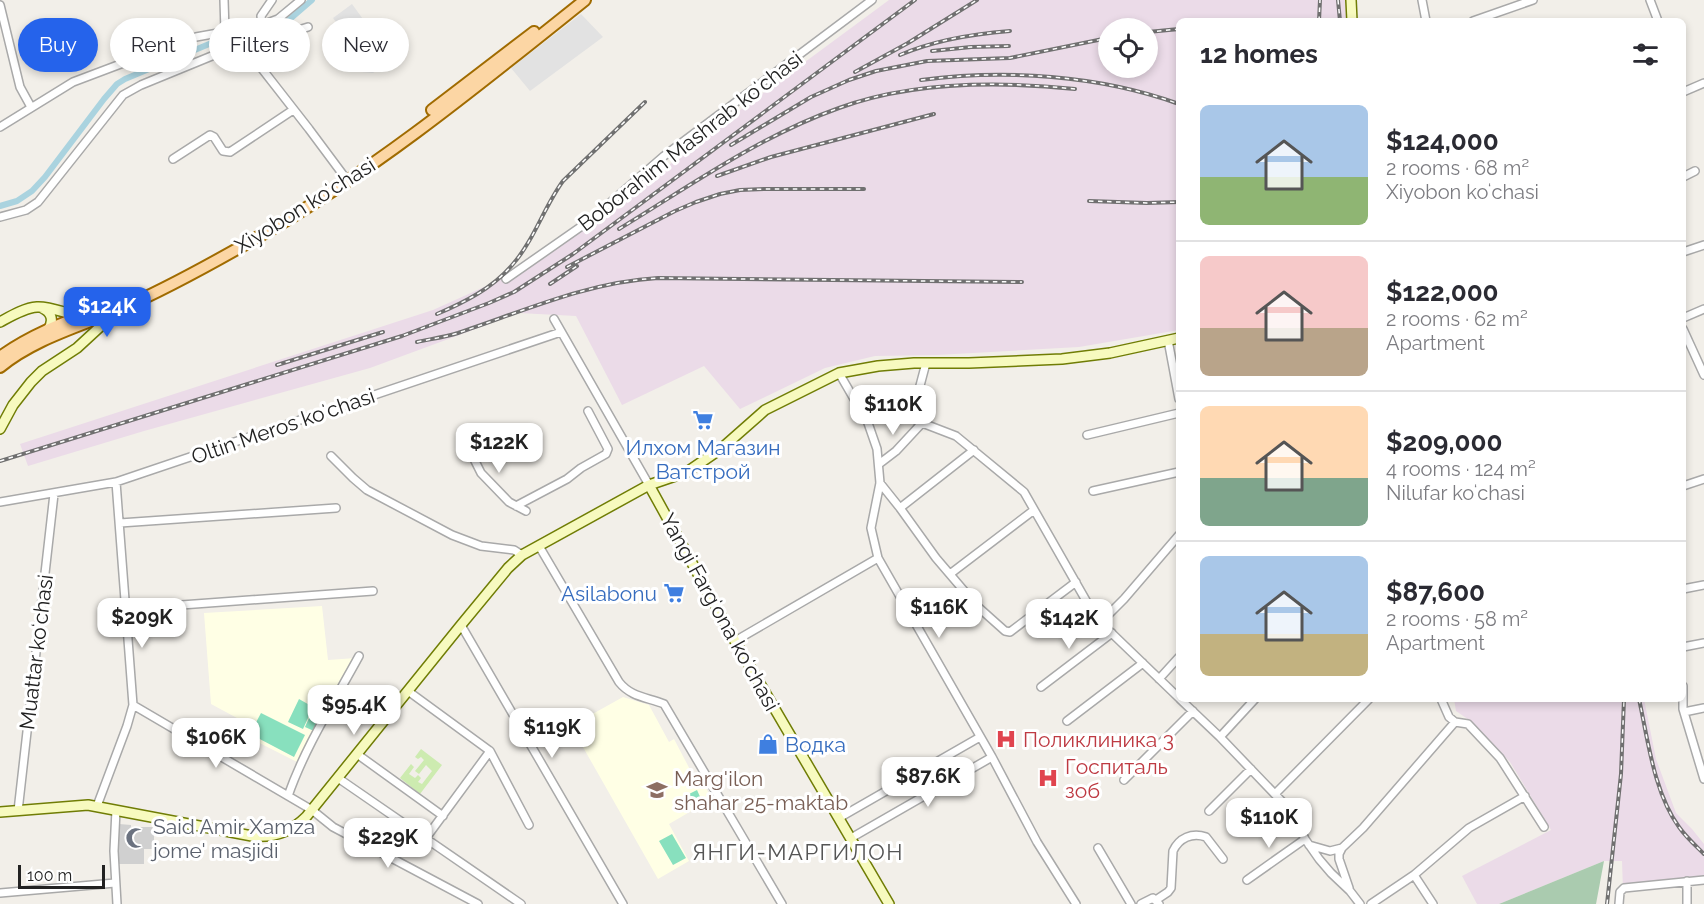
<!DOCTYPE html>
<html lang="en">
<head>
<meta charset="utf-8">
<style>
	:root { --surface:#fff; --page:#f2f2f3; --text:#2b2b33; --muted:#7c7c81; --line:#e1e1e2; --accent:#2563eb }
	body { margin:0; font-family:Raleway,sans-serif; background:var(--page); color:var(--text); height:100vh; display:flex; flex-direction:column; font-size:22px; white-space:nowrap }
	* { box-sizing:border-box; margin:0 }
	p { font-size:20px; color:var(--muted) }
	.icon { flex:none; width:33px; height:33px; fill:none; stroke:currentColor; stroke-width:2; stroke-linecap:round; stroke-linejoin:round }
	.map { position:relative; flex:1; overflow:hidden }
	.side { position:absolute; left:1176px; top:18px; width:510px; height:684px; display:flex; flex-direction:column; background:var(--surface); border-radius:9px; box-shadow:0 3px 9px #0003 }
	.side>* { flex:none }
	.hud { position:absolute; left:18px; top:18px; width:570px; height:54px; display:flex; gap:12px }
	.controls { position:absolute; left:1098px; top:18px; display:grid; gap:12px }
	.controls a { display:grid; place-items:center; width:60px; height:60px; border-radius:50%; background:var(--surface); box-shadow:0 3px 9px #0003; font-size:30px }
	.scale { position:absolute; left:18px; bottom:15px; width:87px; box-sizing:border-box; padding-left:6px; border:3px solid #222; border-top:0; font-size:16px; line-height:21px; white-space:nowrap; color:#222; -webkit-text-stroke:4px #fff; paint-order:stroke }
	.price { position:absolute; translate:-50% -51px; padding:0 14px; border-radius:12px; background:#fff; color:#222; font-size:20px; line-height:39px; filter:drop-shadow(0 2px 3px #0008) }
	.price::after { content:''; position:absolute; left:50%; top:36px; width:18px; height:14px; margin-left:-9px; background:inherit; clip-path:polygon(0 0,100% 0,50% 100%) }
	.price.on { background:var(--accent); color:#fff }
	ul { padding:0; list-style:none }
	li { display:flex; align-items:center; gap:18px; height:150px; padding:0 24px }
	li+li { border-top:2px solid var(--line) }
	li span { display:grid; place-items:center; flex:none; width:168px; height:120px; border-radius:9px; color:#555 }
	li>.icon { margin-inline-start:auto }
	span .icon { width:72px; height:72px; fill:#fffc; stroke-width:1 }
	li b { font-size:26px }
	h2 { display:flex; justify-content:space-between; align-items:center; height:72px; padding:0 24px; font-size:26px }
	.chip { padding:0 21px; border-radius:27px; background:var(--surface); box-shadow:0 3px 9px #0003; font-size:21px; line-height:54px }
	.chip.on { background:var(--accent); color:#fff }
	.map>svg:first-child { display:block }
</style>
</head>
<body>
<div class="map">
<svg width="1704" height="904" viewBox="0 0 1704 904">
	<rect width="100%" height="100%" fill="#f2efe9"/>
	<path fill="#ebdbe8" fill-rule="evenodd" d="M889 0H1346L1349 21H1179V330L1079 347 937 355 875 356 825 368 740 409 704 366 622 405 576 316 519 313 370 368 144 431 28 466 20 444 433 310 528 267 597 221 728 119ZM1108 28H1148V68H1108Z
		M1454 699H1644L1656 759 1676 813 1692 829 1704 844V883L1623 890 1622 861H1604L1499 904H1477L1462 876 1551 830 1510 762 1472 722 1456 711Z"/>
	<path fill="#ffffe5" d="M322 606 328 660 356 658 297 762 234 730 237 718 211 704 204 613Z
		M623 697 649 705 669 742 674 739 696 781 701 779 712 799 669 824 689 861 658 879 571 726Z"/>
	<path fill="#d0d0d0" d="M119 824 131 825V827H154V849H144V864H119Z"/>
	<path fill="#cdebb0" d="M421 749 442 765 420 794 400 778 411 764 414 767 409 774 415 778 418 775 421 778 418 782 422 784 432 771 426 765 419 774 415 771 424 760 421 757 418 759 415 757Z"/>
	<path fill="#aacbaf" d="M1604 861 1596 904H1499Z"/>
	<path fill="#88e0be" d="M299 699 313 707 303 729 288 722Z
		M313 709 322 714 314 731 305 727Z
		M261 713 305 735 294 757 250 734Z
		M697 790 701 799 684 808 679 799Z
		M672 834 686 858 673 865 659 841Z"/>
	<path fill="#e2e2e2" d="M352 4 392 59 373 73 361 72 355 58 360 54 333 18Z
		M581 14 603 37 530 91 511 68Z"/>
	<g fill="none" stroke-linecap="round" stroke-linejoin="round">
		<path stroke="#aad3df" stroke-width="6" d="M0 206 17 201 32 191 45 177 104 99 117 84 125 79 214 42 274 29 290 19 312 0"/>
		<g stroke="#a9a9a9" stroke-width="10">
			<path id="street" d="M224 0 225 31
				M1422 0 1426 21
				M1650 0 1658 21
				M0 5 20 87 31 107
				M1473 21 1533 0
				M262 25 261 16 272 0
				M245 47 309 129 344 176
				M1683 92 1704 83
				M0 127 73 82 179 42 196 37 262 25 278 19 301 0
				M173 159 210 135 214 137 223 151 230 152 293 110
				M1683 177 1695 171
				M0 217 26 210 38 202 123 95 141 85 224 51 245 47 308 27
				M1683 252 1704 245
				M506 279 589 221 664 156 872 0
				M1683 318 1704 309
				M554 319 649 485
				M1683 329 1704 375
				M1168 340 1179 399
				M926 363 913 412 917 421 956 436 1024 492 1096 618 1179 698
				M839 373 868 423 877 449 880 483 871 528 878 558 992 757 1037 842 1076 904
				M1087 435 1179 413
				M466 443 481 473 509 502 526 511
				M331 456 353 478 367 490 452 535 481 546 514 550 522 555
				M879 464 896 451 922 423
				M880 483 900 508 936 558 977 606 1005 631 1010 632 1076 582
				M1683 486 1704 479
				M1093 491 1179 472
				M0 502 116 482 561 332
				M516 506 567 479 581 468 606 454 608 449 588 411
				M900 508 974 450
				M120 523 336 508
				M539 546 619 682C631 697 646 697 664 704L782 904
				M950 574 1034 510
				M1683 589 1704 585
				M127 609 373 591
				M1101 622 1124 599 1179 535
				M461 625 623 904
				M735 641 878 558
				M1683 647 1704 643
				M1159 679 1179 657
				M1683 686V709L1704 779
				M1041 687 1112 633
				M408 691 490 751 426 838
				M1180 699 1220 737 1292 812 1305 839 1319 859 1331 873 1350 891 1360 904
				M1441 699 1449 717 1455 722 1468 724 1500 758 1544 827
				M133 705 312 810 333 827 478 904
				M1684 712 1704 708
				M1067 721 1143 663
				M1220 737 1255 699
				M490 751 529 825
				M357 754 443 816
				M338 778 521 904
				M1124 780 1193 711
				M1275 794 1369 699
				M288 796C305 747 334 702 359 656
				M97 806 127 726 133 705 116 482
				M116 810 114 851 117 904
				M18 811 54 494
				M1209 811 1251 769
				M839 818 980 737
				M851 838 992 757
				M1309 845 1330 851 1342 848 1363 828 1455 722
				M1098 848 1131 904
				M1342 848 1339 854V859L1349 888
				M1414 875 1433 904
				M1247 880 1305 839
				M1687 881V904
				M0 893 115 883
				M1156 900 1168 892 1171 888 1173 851C1179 838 1192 832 1206 837L1223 859
				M1141 904 1153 898 1159 904
				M1371 904 1414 875 1469 828 1525 796
				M1619 904 1620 892 1624 888 1704 880"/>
		</g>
		<g stroke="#707d05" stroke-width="12">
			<path id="secondary" d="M1351 0 1352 21
				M42 308C52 312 54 321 48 330
				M0 322C11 316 24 308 37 307 50 306 67 314 80 316
				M0 429 13 405 31 382 42 371 77 348 115 313
				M649 485 735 641 889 904
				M0 812 88 805 252 836C273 838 291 832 306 817L461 625 508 568 522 555 649 485 687 472 722 448 765 410 839 373 878 366 914 363H969L1062 359 1110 353 1179 338"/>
		</g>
		<g stroke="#a06b00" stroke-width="14">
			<path id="primary" d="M432 110 534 32
				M0 357C29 336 64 322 98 310
				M0 367C34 339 78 327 118 310 166 289 213 263 258 237 375 170 480 84 585 0"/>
		</g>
		<use href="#street" stroke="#fff" stroke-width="7"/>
		<use href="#secondary" stroke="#f7fabf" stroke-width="9"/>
		<use href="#primary" stroke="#fcd6a4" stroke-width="10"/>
		<g stroke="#707070" stroke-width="4">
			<path id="rail" d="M1338 0 1340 21
				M1319 21 1320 0
				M1148 32 1179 29
				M932 51 971 47 1009 46
				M900 55C935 40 972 34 1010 31
				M855 72 908 43 977 0
				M921 80C1005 69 1099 75 1179 104
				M731 145 811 97 849 80 876 71 927 61 1010 58 1108 38
				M717 176 771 157 934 114
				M1089 201 1147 203 1179 202
				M619 229C690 186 760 136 839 108 913 81 997 81 1075 89
				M567 267 675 211 696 202 720 194 740 190 765 189H864
				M550 284 577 266
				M437 314C465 302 493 288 513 264 534 240 544 207 563 181L645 102
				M417 342C431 339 445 337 458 333 524 311 588 282 658 278L1022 282
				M277 365 383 332
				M0 461 402 336 489 303 514 292 573 254 915 0
				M1639 699C1648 740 1654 793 1679 827 1686 837 1695 845 1704 854
				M1607 904 1621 774 1624 699"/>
		</g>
		<use href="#rail" stroke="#fff" stroke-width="1.5" stroke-dasharray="4.5" stroke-linecap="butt"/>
	</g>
	<defs>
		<g id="supermarket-bare" transform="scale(1.62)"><path d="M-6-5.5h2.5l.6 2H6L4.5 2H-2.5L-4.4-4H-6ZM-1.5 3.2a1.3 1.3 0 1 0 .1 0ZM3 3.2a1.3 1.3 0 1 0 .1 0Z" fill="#3f7fe0" stroke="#fff" stroke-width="2.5" paint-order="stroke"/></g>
		<g id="hospital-bare" transform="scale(1.62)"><path d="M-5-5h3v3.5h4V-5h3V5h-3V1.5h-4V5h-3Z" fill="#e0444e" stroke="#fff" stroke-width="2.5" paint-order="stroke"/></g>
		<g id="shop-bare" transform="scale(1.62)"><path d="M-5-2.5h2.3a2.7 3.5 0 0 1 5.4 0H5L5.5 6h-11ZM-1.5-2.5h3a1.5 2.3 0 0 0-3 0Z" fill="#3f7fe0" stroke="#fff" stroke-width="2.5" paint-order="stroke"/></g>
		<g id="school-bare" transform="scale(1.62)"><path d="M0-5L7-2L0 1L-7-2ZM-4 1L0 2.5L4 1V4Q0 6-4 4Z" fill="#8d6e63" stroke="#fff" stroke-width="2.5" paint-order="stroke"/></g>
		<g id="mosque-bare" transform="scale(1.62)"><path d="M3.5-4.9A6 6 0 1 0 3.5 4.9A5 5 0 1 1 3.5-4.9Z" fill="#6b7280" stroke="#fff" stroke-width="2.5" paint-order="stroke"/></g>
	</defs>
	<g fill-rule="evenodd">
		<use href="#supermarket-bare" x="703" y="420"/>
		<use href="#supermarket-bare" x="674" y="593"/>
		<use href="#hospital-bare" x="1006" y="739"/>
		<use href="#shop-bare" x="768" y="744"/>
		<use href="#hospital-bare" x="1048" y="778"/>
		<use href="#school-bare" x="657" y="790"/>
		<use href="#mosque-bare" x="136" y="838"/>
	</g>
	<g text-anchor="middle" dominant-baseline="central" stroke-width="6" stroke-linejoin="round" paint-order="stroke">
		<g font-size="21" fill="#222" stroke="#fff">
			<text transform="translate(690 141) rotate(-38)">Boborahim Mashrab koʻchasi</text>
			<text transform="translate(305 205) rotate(-32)">Xiyobon koʻchasi</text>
			<text transform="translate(283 426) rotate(-19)">Oltin Meros koʻchasi</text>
			<text transform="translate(720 612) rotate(61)">Yangi Fargʻona koʻchasi</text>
			<text transform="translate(36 652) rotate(-83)">Muattar koʻchasi</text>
		</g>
		<g font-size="21" fill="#366cbe" stroke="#fff">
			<text x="703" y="447">Илхом Магазин<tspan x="703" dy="24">Ватстрой</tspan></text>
			<text x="657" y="593" text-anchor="end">Asilabonu</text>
			<text x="785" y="744" text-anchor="start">Водка</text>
		</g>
		<g font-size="21" fill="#be3a42" stroke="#fff" text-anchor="start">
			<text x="1023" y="739">Поликлиника 3</text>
			<text x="1065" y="766">Госпиталь<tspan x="1065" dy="24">зоб</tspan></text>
		</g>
		<g font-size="21" fill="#785e54" stroke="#fff" text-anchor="start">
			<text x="674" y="778">Marg'ilon<tspan x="674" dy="24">shahar 25-maktab</tspan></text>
		</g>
		<g font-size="21" fill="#5b616d" stroke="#fff" text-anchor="start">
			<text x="153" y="826">Said Amir Xamza<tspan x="153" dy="24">jome' masjidi</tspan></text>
		</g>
		<g font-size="22" letter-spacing="1.5" fill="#555" stroke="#fff">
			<text x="798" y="852">ЯНГИ-МАРГИЛОН</text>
		</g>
	</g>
</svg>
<div class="controls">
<a><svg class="icon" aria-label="locate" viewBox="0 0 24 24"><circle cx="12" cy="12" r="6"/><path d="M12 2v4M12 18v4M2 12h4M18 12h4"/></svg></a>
</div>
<div class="scale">100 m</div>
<b class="price on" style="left:107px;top:338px">$124K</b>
<b class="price" style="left:893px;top:436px">$110K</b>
<b class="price" style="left:499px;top:474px">$122K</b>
<b class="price" style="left:939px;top:639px">$116K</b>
<b class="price" style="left:142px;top:649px">$209K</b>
<b class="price" style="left:1069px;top:650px">$142K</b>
<b class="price" style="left:354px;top:736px">$95.4K</b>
<b class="price" style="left:552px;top:759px">$119K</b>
<b class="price" style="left:216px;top:769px">$106K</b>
<b class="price" style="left:928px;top:808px">$87.6K</b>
<b class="price" style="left:1269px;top:849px">$110K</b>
<b class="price" style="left:388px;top:869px">$229K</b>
<div class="hud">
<a class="chip on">Buy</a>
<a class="chip">Rent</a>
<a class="chip">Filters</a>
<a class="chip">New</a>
</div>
<section class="side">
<h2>12 homes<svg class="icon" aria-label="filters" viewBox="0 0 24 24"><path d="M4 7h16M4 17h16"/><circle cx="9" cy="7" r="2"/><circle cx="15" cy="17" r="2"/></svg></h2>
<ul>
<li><span style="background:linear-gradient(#a9c7e8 60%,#8fb573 0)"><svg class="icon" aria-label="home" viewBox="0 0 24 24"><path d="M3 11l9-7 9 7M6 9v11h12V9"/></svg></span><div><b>$124,000</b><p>2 rooms · 68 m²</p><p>Xiyobon koʻchasi</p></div></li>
<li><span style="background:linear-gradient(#f6c9c9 60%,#b9a48a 0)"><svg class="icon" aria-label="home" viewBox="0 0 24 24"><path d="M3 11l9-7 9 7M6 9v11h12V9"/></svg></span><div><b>$122,000</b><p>2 rooms · 62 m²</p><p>Apartment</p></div></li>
<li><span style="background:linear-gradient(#ffd9b3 60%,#7fa58c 0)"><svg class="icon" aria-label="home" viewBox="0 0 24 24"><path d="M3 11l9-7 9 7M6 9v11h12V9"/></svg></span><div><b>$209,000</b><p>4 rooms · 124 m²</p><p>Nilufar koʻchasi</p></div></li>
<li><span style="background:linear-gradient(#a9c7e8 65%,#c2b280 0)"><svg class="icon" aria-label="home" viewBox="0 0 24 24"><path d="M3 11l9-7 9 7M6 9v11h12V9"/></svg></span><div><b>$87,600</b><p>2 rooms · 58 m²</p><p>Apartment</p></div></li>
</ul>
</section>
</div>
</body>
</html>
